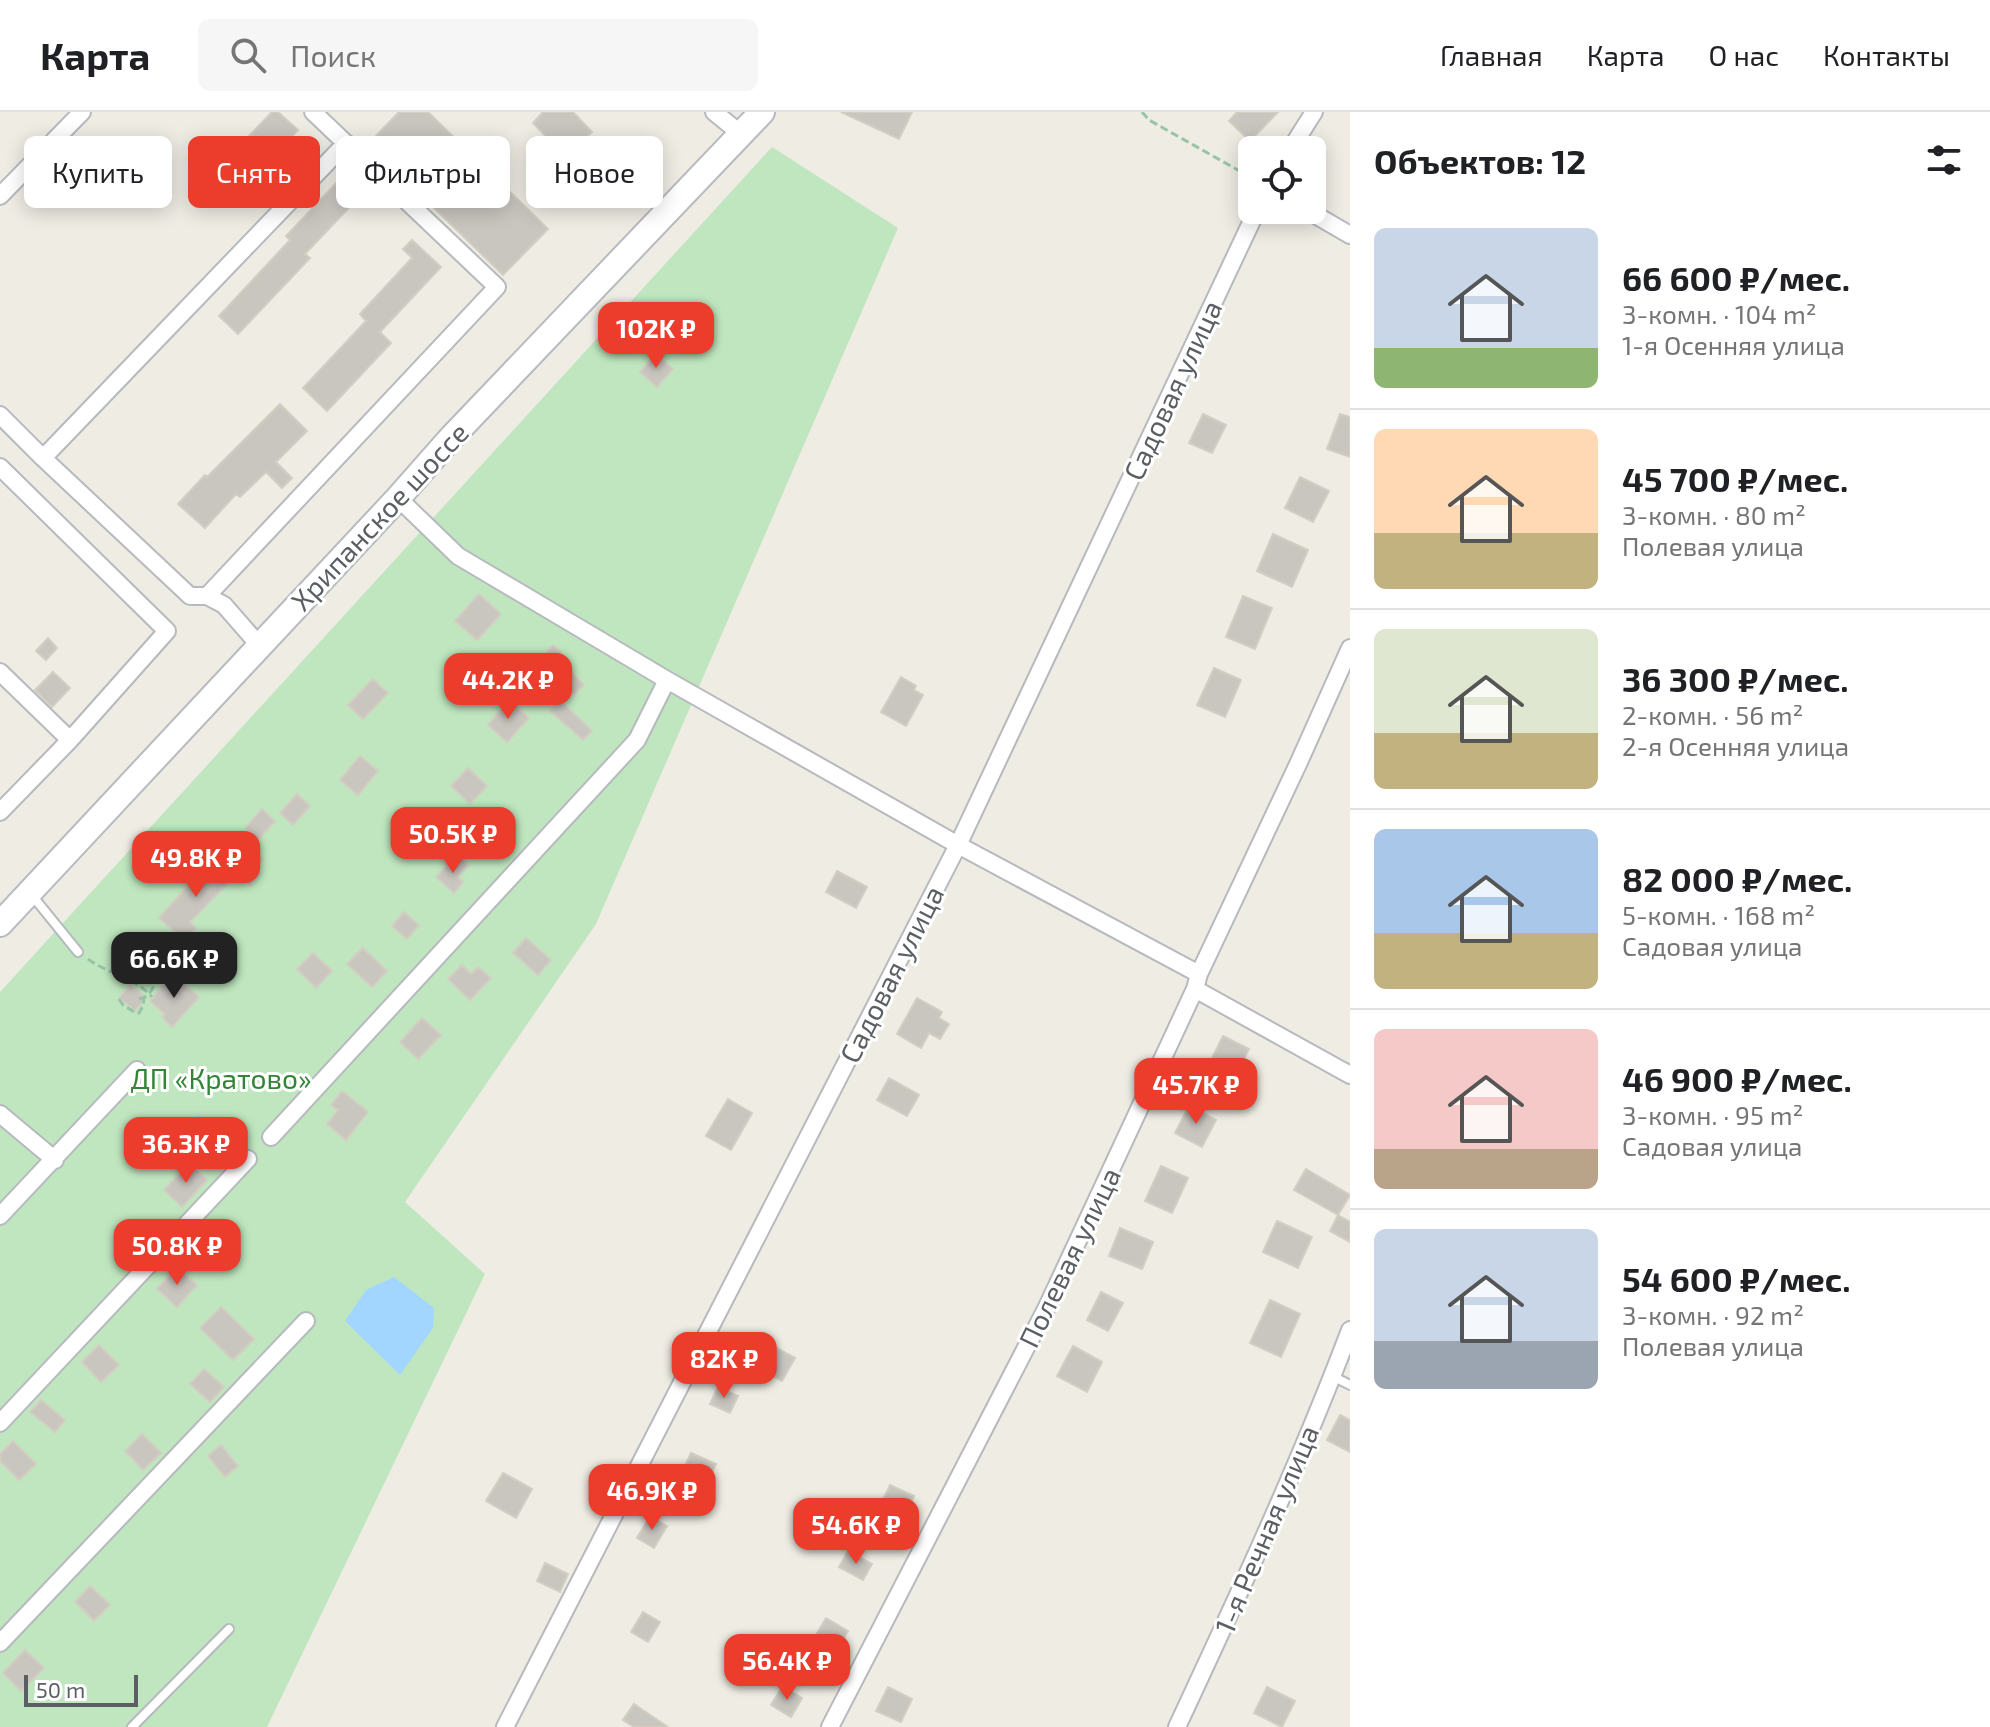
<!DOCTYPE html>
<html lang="ru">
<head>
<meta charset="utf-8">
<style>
	:root { --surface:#fff; --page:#f6f6f6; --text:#202124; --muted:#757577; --line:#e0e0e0; --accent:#ec3c2b }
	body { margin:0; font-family:"Exo 2",sans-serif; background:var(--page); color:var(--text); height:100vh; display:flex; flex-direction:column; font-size:30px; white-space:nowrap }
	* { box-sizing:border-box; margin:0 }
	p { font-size:26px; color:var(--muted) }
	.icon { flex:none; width:44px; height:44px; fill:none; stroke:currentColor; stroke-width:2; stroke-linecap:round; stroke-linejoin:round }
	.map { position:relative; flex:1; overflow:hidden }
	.drawer { display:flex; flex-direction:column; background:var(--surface); width:640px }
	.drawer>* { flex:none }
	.guide { position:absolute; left:24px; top:24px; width:760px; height:72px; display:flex; gap:16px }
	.fabs { position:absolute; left:1238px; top:24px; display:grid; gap:16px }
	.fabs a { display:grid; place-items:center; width:88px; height:88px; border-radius:12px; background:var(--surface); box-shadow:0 4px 20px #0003; font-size:40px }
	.scale { position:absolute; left:24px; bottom:20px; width:114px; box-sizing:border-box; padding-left:8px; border:4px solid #5b5f64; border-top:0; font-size:22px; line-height:28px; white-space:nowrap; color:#5b5f64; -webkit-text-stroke:6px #fff; paint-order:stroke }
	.price { position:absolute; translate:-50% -68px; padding:0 18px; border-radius:16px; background:var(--accent); color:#fff; font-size:26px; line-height:52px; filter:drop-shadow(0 2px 4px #0008) }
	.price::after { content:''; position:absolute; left:50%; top:48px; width:24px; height:18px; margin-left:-12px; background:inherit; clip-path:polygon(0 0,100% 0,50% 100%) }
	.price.current { background:#222; color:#fff }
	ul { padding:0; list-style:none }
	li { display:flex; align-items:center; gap:24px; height:200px; padding:0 24px }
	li+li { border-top:2px solid var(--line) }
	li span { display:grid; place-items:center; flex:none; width:224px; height:160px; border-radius:12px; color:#555 }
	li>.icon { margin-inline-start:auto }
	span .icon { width:96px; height:96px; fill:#fffc; stroke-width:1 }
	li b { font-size:34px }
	h2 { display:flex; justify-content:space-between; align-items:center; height:96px; padding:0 24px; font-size:34px }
	.tag { padding:0 28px; border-radius:12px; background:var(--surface); box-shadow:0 4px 20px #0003; font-size:28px; line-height:72px }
	.tag.current { background:var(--accent); color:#fff }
	header { display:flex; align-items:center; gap:48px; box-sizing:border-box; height:112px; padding:0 40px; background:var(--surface); border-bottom:2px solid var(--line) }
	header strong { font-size:38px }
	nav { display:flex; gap:44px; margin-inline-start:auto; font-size:28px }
	.search { width:560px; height:72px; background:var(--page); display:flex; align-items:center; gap:20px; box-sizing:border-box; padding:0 28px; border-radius:12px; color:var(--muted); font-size:30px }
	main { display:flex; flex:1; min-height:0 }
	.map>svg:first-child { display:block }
</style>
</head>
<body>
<header>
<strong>Карта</strong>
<div class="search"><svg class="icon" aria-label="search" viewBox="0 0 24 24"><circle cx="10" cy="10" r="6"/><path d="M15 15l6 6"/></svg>Поиск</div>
<nav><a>Главная</a><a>Карта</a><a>О нас</a><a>Контакты</a></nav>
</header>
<main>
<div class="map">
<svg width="1350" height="1615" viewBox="0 0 1350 1615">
	<rect width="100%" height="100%" fill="#eeece3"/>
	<path fill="#bfe6bf" d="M772 35 898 116 596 812 405 1090 485 1162 267 1615H0V880Z"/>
	<path fill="#a2d6ff" d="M200 1004 213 1012 216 1020 208 1031 201 1032 193 1026 188 1017 193 1005Z
		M394 1165 434 1196 433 1216 400 1263 345 1209 366 1178Z"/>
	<path fill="#c9c6c0" stroke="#d3cec1" stroke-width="2" d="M272 0H278L298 18 229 91 206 69Z
		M399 0H428L548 117 503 163 368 32Z
		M543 0H573L592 20 566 45 533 11Z
		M841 0H912L899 27Z
		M1237 0H1278L1250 29 1229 9Z
		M342 65 361 83 305 142 310 146 238 222 219 204 290 128 286 124Z
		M412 128 441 155 380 220 391 231 327 299 303 276 366 209 360 202 412 146 403 137Z
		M656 242 673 257 657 275 640 260Z
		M280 292 307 319 276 350 292 366 282 376 266 360 240 385 236 382 205 416 178 392 205 363 207 365Z
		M1203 302 1226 313 1212 341 1189 331Z
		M1340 302 1350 305V345L1327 337Z
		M1300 365 1329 379 1313 410 1285 396Z
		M1273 422 1308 438 1292 475 1257 459Z
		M479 482 501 502 477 528 455 509Z
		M1243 484 1272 496 1255 537 1226 525Z
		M48 526 57 536 46 548 36 539Z
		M553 533 562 541 558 546 584 573 569 586 552 569 559 563 541 546Z
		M1214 556 1241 568 1225 605 1197 593Z
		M53 560 70 576 52 595 35 578Z
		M901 565 916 574 914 578 923 583 906 614 881 600Z
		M373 567 388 581 363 607 348 593Z
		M509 588 529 606 507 630 488 613Z
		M560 588 592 619 583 628 550 599Z
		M360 644 378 659 358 683 340 668Z
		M468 656 487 674 470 692 451 674Z
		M297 682 310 694 293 713 280 701Z
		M262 697 275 709 258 728 245 716Z
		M248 733 263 747 255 757 260 761 250 773 229 754Z
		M459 744 469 753 458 765 463 770 454 781 436 765 447 753 450 756Z
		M213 746 234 765 190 810 196 816 185 829 159 806Z
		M837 759 867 775 856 796 826 780Z
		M404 800 419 813 407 827 392 814Z
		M526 826 551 848 538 863 513 841Z
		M363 836 387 859 372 875 347 852Z
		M313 841 332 859 316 876 297 857Z
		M462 853 471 862 478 855 491 866 470 888 448 867Z
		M173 862 199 885 172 915 162 905 165 902 150 889Z
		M130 873 146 886 135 899 119 886Z
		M917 886 942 900 939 906 949 912 940 927 929 921 921 936 897 922Z
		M422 906 441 923 418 947 400 930Z
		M1223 924 1249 937 1229 976 1203 964Z
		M889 966 919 983 907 1004 877 988Z
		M342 979 368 1000 346 1028 327 1012 338 998 331 993Z
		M728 987 752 1001 731 1038 706 1024Z
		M1189 994 1216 1008 1202 1035 1175 1021Z
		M189 1051 207 1068 182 1095 164 1078Z
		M1161 1054 1188 1066 1172 1101 1145 1089Z
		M1306 1057 1350 1083 1338 1103 1294 1078Z
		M1338 1103 1350 1110V1130L1330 1119Z
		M1277 1109 1312 1125 1298 1156 1263 1140Z
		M1120 1116 1153 1130 1142 1157 1109 1144Z
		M177 1155 197 1173 177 1195 157 1177Z
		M1101 1180 1123 1191 1108 1219 1087 1208Z
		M1270 1188 1300 1202 1281 1245 1250 1231Z
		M221 1195 254 1227 233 1248 200 1216Z
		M765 1230 795 1246 782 1269 752 1253Z
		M99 1233 119 1253 101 1270 82 1250Z
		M1073 1234 1102 1250 1087 1280 1057 1264Z
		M204 1257 224 1275 210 1290 190 1272Z
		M718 1275 738 1284 730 1301 710 1292Z
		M41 1288 65 1308 55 1320 30 1300Z
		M1340 1303 1350 1308V1340L1327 1328Z
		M142 1322 161 1341 143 1358 125 1339Z
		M13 1329 36 1352 19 1368 0 1349V1342Z
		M221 1333 238 1354 225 1365 208 1344Z
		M691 1341 716 1352 704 1377 679 1366Z
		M503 1361 532 1377 516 1406 486 1389Z
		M890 1373 914 1384 900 1413 876 1402Z
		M650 1404 667 1414 654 1436 637 1426Z
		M848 1439 872 1452 863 1468 839 1455Z
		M545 1451 568 1462 560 1480 537 1469Z
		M90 1474 110 1493 94 1509 75 1490Z
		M643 1500 660 1510 648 1530 631 1520Z
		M826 1506 848 1519 835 1541 813 1528Z
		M25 1538 44 1556 21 1579 3 1561Z
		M783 1574 802 1586 791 1605 771 1593Z
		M888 1575 912 1587 901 1610 876 1599Z
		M1267 1575 1295 1589 1282 1615 1254 1601Z
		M634 1592 668 1615H634L623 1608Z"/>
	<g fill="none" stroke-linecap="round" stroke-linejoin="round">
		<g stroke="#b6b9be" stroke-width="12">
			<path id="lane" d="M31 782 78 840
				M1332 1264 1350 1273
				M132 1615 229 1517"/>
		</g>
		<g stroke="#b6b9be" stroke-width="20">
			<path id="street" d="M714 0 741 22
				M1290 38 1314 0
				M0 84 82 0
				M1307 98 1350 123
				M0 303 43 346 190 484H207L224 493 259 533
				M43 346 346 31
				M0 355 167 519 70 628 0 700
				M398 386 458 444 667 568 958 733 1199 862
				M207 484 497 175 313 0
				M0 560 70 628
				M1195 877 1350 963
				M0 1002 55 1048
				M271 1025 637 628 667 568
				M0 1104 137 958
				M0 1311 248 1047
				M0 1531 306 1209
				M505 1615 958 733 1257 98
				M830 1615 1047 1195 1195 877 1199 862 1299 650 1350 536
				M1177 1615C1238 1484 1299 1353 1350 1218"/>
		</g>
		<g stroke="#b7bac0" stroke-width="28">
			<path id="secondary" d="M0 812 398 386 450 327 762 0"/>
		</g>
		<path stroke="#97c5a5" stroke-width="3" stroke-dasharray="8 4" stroke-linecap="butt" d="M1142 0 1149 8 1252 66
			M88 847C108 862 135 865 152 885
			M167 867 168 873
			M119 887 123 893 136 901H139L143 894 144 886
			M139 887C151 885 154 873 159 863"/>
		<use href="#lane" stroke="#fff" stroke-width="8"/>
		<use href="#street" stroke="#fff" stroke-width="16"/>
		<use href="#secondary" stroke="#fff" stroke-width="24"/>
	</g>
	<g text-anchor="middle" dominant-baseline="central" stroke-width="6" stroke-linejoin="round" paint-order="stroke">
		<g font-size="28" fill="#5b5f64" stroke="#fff">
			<text transform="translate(1172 278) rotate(-65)">Садовая улица</text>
			<text transform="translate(379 404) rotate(-47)">Хрипанское шоссе</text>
			<text transform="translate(891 862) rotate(-63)">Садовая улица</text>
			<text transform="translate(1069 1145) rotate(-64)">Полевая улица</text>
			<text transform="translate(1266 1417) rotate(-67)">1-я Речная улица</text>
		</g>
		<g font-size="28" fill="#338437" stroke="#fff">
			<text x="221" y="966">ДП «Кратово»</text>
		</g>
	</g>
</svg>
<div class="fabs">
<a><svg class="icon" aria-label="locate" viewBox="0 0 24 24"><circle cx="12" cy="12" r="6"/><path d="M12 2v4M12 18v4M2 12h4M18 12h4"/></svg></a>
</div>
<div class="scale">50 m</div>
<b class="price" style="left:656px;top:258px">102K ₽</b>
<b class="price" style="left:508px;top:609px">44.2K ₽</b>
<b class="price" style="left:453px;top:763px">50.5K ₽</b>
<b class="price" style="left:196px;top:787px">49.8K ₽</b>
<b class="price current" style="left:174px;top:888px">66.6K ₽</b>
<b class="price" style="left:1196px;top:1014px">45.7K ₽</b>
<b class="price" style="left:186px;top:1073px">36.3K ₽</b>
<b class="price" style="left:177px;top:1175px">50.8K ₽</b>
<b class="price" style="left:724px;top:1288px">82K ₽</b>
<b class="price" style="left:652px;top:1420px">46.9K ₽</b>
<b class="price" style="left:856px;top:1454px">54.6K ₽</b>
<b class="price" style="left:787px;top:1590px">56.4K ₽</b>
<div class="guide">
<a class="tag">Купить</a>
<a class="tag current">Снять</a>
<a class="tag">Фильтры</a>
<a class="tag">Новое</a>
</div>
</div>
<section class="drawer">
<h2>Объектов: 12<svg class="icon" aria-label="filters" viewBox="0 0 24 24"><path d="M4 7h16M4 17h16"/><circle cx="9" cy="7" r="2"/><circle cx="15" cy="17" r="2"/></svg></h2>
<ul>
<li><span style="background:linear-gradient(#c9d6e8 75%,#8fb573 0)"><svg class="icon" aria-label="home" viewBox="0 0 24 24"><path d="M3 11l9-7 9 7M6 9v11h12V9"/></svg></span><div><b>66 600 ₽/мес.</b><p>3-комн. · 104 m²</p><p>1-я Осенняя улица</p></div></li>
<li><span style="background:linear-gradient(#ffd9b3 65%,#c2b280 0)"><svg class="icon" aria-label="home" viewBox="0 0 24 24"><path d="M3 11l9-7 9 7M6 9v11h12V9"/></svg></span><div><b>45 700 ₽/мес.</b><p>3-комн. · 80 m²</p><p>Полевая улица</p></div></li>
<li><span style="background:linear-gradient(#dfe7d0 65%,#c2b280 0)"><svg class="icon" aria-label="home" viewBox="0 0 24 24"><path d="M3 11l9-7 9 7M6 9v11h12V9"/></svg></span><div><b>36 300 ₽/мес.</b><p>2-комн. · 56 m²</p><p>2-я Осенняя улица</p></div></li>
<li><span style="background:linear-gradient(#a9c7e8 65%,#c2b280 0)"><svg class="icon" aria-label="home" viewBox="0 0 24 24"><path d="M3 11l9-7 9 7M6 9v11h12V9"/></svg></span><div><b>82 000 ₽/мес.</b><p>5-комн. · 168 m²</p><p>Садовая улица</p></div></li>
<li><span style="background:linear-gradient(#f6c9c9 75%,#b9a48a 0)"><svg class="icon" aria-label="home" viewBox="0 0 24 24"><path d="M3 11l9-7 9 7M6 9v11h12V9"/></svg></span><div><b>46 900 ₽/мес.</b><p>3-комн. · 95 m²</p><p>Садовая улица</p></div></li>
<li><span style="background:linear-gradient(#c9d6e8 70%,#9aa5b1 0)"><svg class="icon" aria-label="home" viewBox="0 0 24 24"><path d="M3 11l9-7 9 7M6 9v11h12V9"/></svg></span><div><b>54 600 ₽/мес.</b><p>3-комн. · 92 m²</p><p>Полевая улица</p></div></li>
</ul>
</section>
</main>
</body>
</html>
